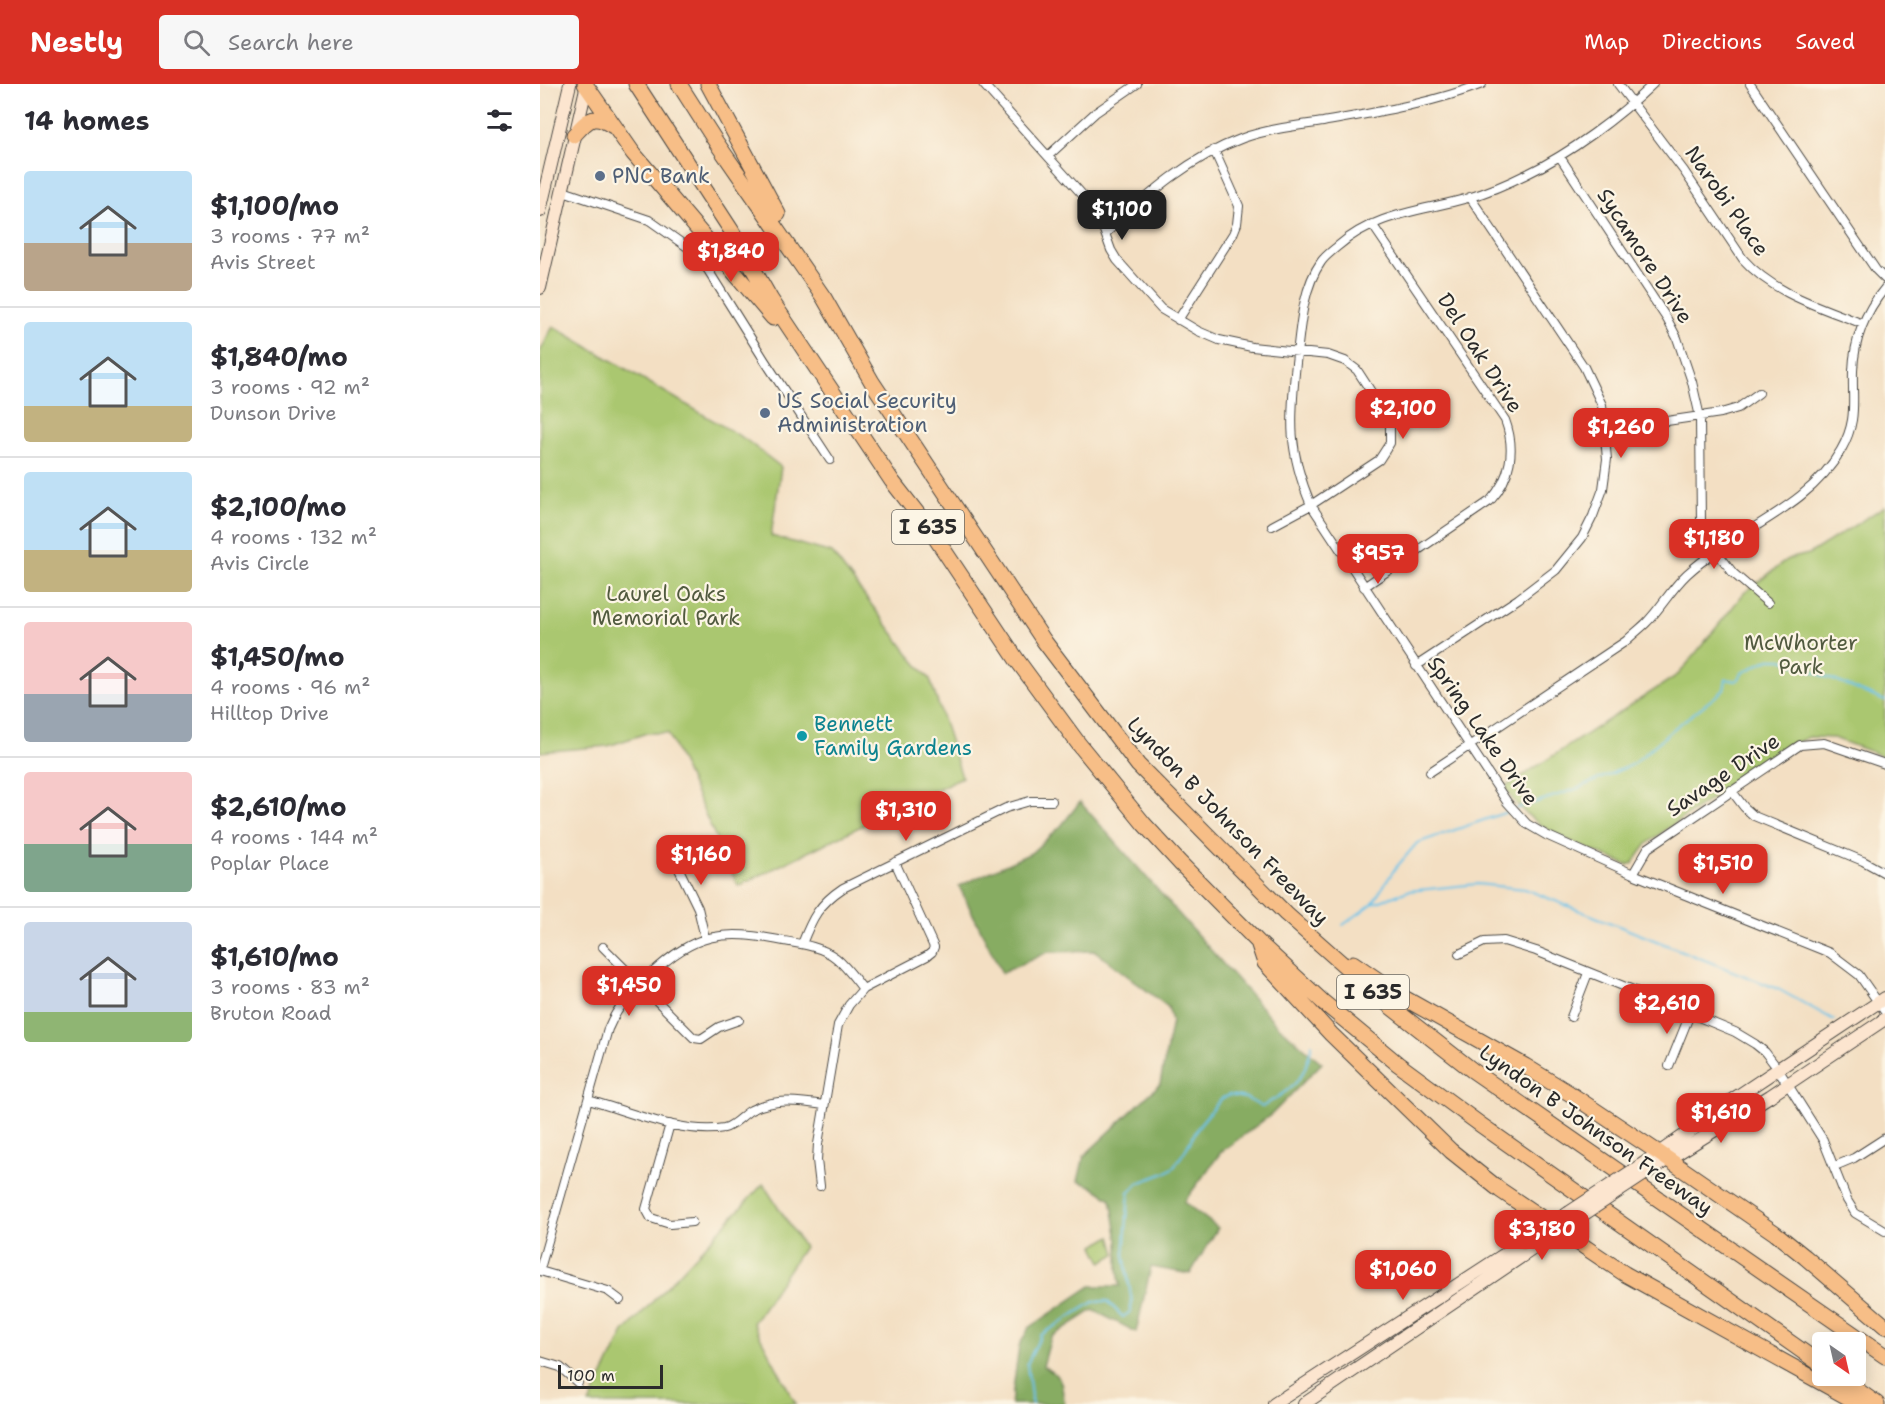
<!DOCTYPE html>
<html lang="en">
<head>
<meta charset="utf-8">
<style>
	:root { --surface:#fff; --page:#f7f7f7; --text:#2b2b33; --muted:#7c7c81; --line:#e1e1e2; --accent:#d93025 }
	body { margin:0; font-family:"Shantell Sans",sans-serif; background:var(--page); color:var(--text); height:100vh; display:flex; flex-direction:column; font-size:22px; white-space:nowrap }
	* { box-sizing:border-box; margin:0 }
	p { font-size:20px; color:var(--muted) }
	.icon { flex:none; width:33px; height:33px; fill:none; stroke:currentColor; stroke-width:2; stroke-linecap:round; stroke-linejoin:round }
	.map { position:relative; flex:1; overflow:hidden }
	.panel { display:flex; flex-direction:column; background:var(--surface); width:540px }
	.panel>* { flex:none }
	.needle { width:39px; rotate:146deg }
	.controls { position:absolute; left:1272px; top:1248px; display:grid; gap:12px }
	.controls a { display:grid; place-items:center; width:54px; height:54px; border-radius:6px; background:var(--surface); box-shadow:0 3px 15px #0003; font-size:30px }
	.scale { position:absolute; left:18px; bottom:15px; width:105px; box-sizing:border-box; padding-left:6px; border:3px solid #2b2b2b; border-top:0; font-size:16px; line-height:21px; white-space:nowrap; color:#2b2b2b; -webkit-text-stroke:4px #fcf5e5; paint-order:stroke }
	.price { position:absolute; translate:-50% -51px; padding:0 14px; border-radius:12px; background:var(--accent); color:#fff; font-size:20px; line-height:39px; filter:drop-shadow(0 2px 3px #0008) }
	.price::after { content:''; position:absolute; left:50%; top:36px; width:18px; height:14px; margin-left:-9px; background:inherit; clip-path:polygon(0 0,100% 0,50% 100%) }
	.price.on { background:#222; color:#fff }
	ul { padding:0; list-style:none }
	li { display:flex; align-items:center; gap:18px; height:150px; padding:0 24px }
	li+li { border-top:2px solid var(--line) }
	li span { display:grid; place-items:center; flex:none; width:168px; height:120px; border-radius:6px; color:#555 }
	li>.icon { margin-inline-start:auto }
	span .icon { width:72px; height:72px; fill:#fffc; stroke-width:1 }
	li b { font-size:26px }
	h2 { display:flex; justify-content:space-between; align-items:center; height:72px; padding:0 24px; font-size:26px }
	header { display:flex; align-items:center; gap:36px; box-sizing:border-box; height:84px; padding:0 30px; background:var(--accent); color:#fff }
	header strong { font-size:28px }
	nav { display:flex; gap:33px; margin-inline-start:auto; font-size:21px }
	.search { width:420px; height:54px; background:var(--page); display:flex; align-items:center; gap:15px; box-sizing:border-box; padding:0 21px; border-radius:6px; color:var(--muted); font-size:22px }
	main { display:flex; flex:1; min-height:0 }
	.map>svg:first-child { display:block }
</style>
</head>
<body>
<header>
<strong>Nestly</strong>
<div class="search"><svg class="icon" aria-label="search" viewBox="0 0 24 24"><circle cx="10" cy="10" r="6"/><path d="M15 15l6 6"/></svg>Search here</div>
<nav><a>Map</a><a>Directions</a><a>Saved</a></nav>
</header>
<main>
<section class="panel">
<h2>14 homes<svg class="icon" aria-label="filters" viewBox="0 0 24 24"><path d="M4 7h16M4 17h16"/><circle cx="9" cy="7" r="2"/><circle cx="15" cy="17" r="2"/></svg></h2>
<ul>
<li><span style="background:linear-gradient(#bfe0f5 60%,#b9a48a 0)"><svg class="icon" aria-label="home" viewBox="0 0 24 24"><path d="M3 11l9-7 9 7M6 9v11h12V9"/></svg></span><div><b>$1,100/mo</b><p>3 rooms · 77 m²</p><p>Avis Street</p></div></li>
<li><span style="background:linear-gradient(#bfe0f5 70%,#c2b280 0)"><svg class="icon" aria-label="home" viewBox="0 0 24 24"><path d="M3 11l9-7 9 7M6 9v11h12V9"/></svg></span><div><b>$1,840/mo</b><p>3 rooms · 92 m²</p><p>Dunson Drive</p></div></li>
<li><span style="background:linear-gradient(#bfe0f5 65%,#c2b280 0)"><svg class="icon" aria-label="home" viewBox="0 0 24 24"><path d="M3 11l9-7 9 7M6 9v11h12V9"/></svg></span><div><b>$2,100/mo</b><p>4 rooms · 132 m²</p><p>Avis Circle</p></div></li>
<li><span style="background:linear-gradient(#f6c9c9 60%,#9aa5b1 0)"><svg class="icon" aria-label="home" viewBox="0 0 24 24"><path d="M3 11l9-7 9 7M6 9v11h12V9"/></svg></span><div><b>$1,450/mo</b><p>4 rooms · 96 m²</p><p>Hilltop Drive</p></div></li>
<li><span style="background:linear-gradient(#f6c9c9 60%,#7fa58c 0)"><svg class="icon" aria-label="home" viewBox="0 0 24 24"><path d="M3 11l9-7 9 7M6 9v11h12V9"/></svg></span><div><b>$2,610/mo</b><p>4 rooms · 144 m²</p><p>Poplar Place</p></div></li>
<li><span style="background:linear-gradient(#c9d6e8 75%,#8fb573 0)"><svg class="icon" aria-label="home" viewBox="0 0 24 24"><path d="M3 11l9-7 9 7M6 9v11h12V9"/></svg></span><div><b>$1,610/mo</b><p>3 rooms · 83 m²</p><p>Bruton Road</p></div></li>
</ul>
</section>
<div class="map">
<svg width="1345" height="1320" viewBox="0 0 1345 1320">
	<rect width="100%" height="100%" fill="#fcf5e5"/>
	<filter id="ink" filterUnits="userSpaceOnUse"><feTurbulence type="fractalNoise" baseFrequency=".0167" numOctaves="2"/><feDisplacementMap in="SourceGraphic" scale="12" xChannelSelector="R" yChannelSelector="G"/><feConvolveMatrix kernelMatrix="1 2 1 2 8 2 1 2 1" color-interpolation-filters="sRGB"/></filter>
	<filter id="wash" filterUnits="userSpaceOnUse"><feTurbulence type="fractalNoise" baseFrequency=".008" numOctaves="4" result="noise"/><feDisplacementMap in="SourceGraphic" scale="24" xChannelSelector="R" yChannelSelector="G"/><feGaussianBlur stdDeviation="1.35" result="paint"/><feColorMatrix in="noise" values="0 0 0 0 0 0 0 0 0 0 0 0 0 0 0 0 0 1.4 0 .05"/><feComposite in="paint" operator="in"/></filter>
	<g filter="url(#wash)">
		<rect width="100%" height="100%" fill="#f3dfc3"/>
		<path fill="#aac76f" stroke="#6a794d" stroke-width="1.5" d="M13 242 205 355 241 383 231 452 292 469 375 578 390 595 422 693 198 802 128 649H107L68 662 0 668V268Z
			M1345 422V673L1294 654 1269 653 1253 660 1125 746 1107 760 1093 779 1087 781C1044 762 988 747 965 703L1139 590 1204 509 1248 475 1269 470Z
			M223 1100 264 1163 213 1239 256 1320H49L84 1248Z
			M571 1152 576 1170 562 1178 554 1162Z"/>
		<path fill="#87ac62" stroke="#596c46" stroke-width="1.5" d="M540 718 737 941 782 979 732 1030 681 1068 644 1118 678 1144 650 1190 611 1183 596 1248 553 1226 511 1253 503 1282C527 1296 519 1296 525 1320H471L479 1262 489 1244 551 1202H580L578 1184V1157L571 1115 551 1102 538 1097 544 1072 620 1000 632 937 628 923 555 867 508 868 462 889 419 802 491 769 521 742Z"/>
		<g fill="none" stroke-linecap="round" stroke-linejoin="round">
			<path stroke="#6cc3e9" stroke-width="2" d="M976 725 1039 704 1093 680 1137 642 1184 606 1186 595 1196 597 1199 595 1202 589 1229 575H1242L1345 617
				M832 820 854 786 877 759 970 727
				M803 841 832 820 868 807 937 800 985 805 1238 905 1294 936
				M492 1320 487 1280 501 1251 553 1218 567 1217 583 1233 590 1228 592 1218 584 1171 589 1109 598 1099 625 1089 634 1083 646 1065 660 1040 681 1015 689 1011 706 1014 722 1023C755 1001 763 1001 772 960"/>
		</g>
	</g>
	<g filter="url(#ink)">
		<g fill="none" stroke-linecap="round" stroke-linejoin="round">
			<g stroke="#494642" stroke-width="10">
				<path id="street" d="M443 0 557 127 571 166 577 176 621 225 658 247 679 256 712 263 788 271 805 277 817 286 828 303 850 338V359L839 376 771 421 732 442
					M1078 0 1144 87 1203 175C1234 210 1281 223 1323 240
					M1113 0C1079 33 1029 70 987 90 969 99 948 108 928 114 883 127 835 129 798 162 792 167 785 172 781 178 762 205 760 246 756 279 750 336 748 367 771 421L967 718 987 740 1006 751 1093 790 1290 869 1319 891 1345 928
					M1210 0 1336 186 1345 195
					M508 72 555 29 597 0
					M1020 73 1127 235 1137 254 1152 298 1160 333 1161 439 1177 468 1193 489 1228 519
					M23 107 109 136 150 165 168 186 225 277 290 376
					M566 149C608 111 648 74 703 54 728 45 756 42 783 38 837 28 890 20 942 0
					M638 236 693 150 697 140 699 122 674 66
					M1066 346 1181 329 1198 324 1219 309
					M824 503 950 417C971 394 976 365 965 336L832 140
					M876 582 978 515 1016 486 1042 454 1053 432 1063 405 1067 375 1062 321 1044 283 930 113
					M890 688 1086 557C1092 551 1100 545 1106 539 1121 524 1131 505 1147 490 1195 446 1268 425 1301 366 1318 336 1312 318 1313 287 1314 256 1325 228 1345 204
					M1191 706 1204 723 1214 732 1323 777 1345 789
					M123 775 138 783 158 824 165 854
					M1093 790 1108 764 1260 661 1284 659 1345 680
					M262 860C272 834 279 820 303 804L466 724 490 717H512
					M63 863 154 954 161 955 179 943 199 936
					M919 870 944 858 964 857 996 867 1093 906 1195 948 1215 960 1225 968 1238 985 1283 1056 1307 1116 1315 1129 1345 1147
					M1031 933 1048 889
					M1129 982 1150 930
					M48 1016C88 1027 142 1051 184 1044 194 1042 202 1031 211 1026 235 1014 258 1017 284 1021
					M130 1040 106 1125 111 1134 130 1140 152 1138
					M1295 1082 1314 1074 1345 1054
					M280 1102 277 1076 278 1060 298 941 309 921 323 905 387 872 392 868 394 863 355 778
					M0 1185 68 945C77 923 92 907 110 891 156 848 183 845 244 857 262 860 282 863 296 874 307 883 315 895 323 905
					M0 1187 68 1207 80 1216
					M0 1277 20 1283 38 1299"/>
			</g>
			<g stroke="#494642" stroke-width="14">
				<path id="secondary" d="M0 127 30 0
					M0 204 47 0
					M1104 1079 1155 1044 1184 1021 1345 914
					M1111 1086 1230 1012 1345 935
					M734 1320 1028 1129
					M764 1320 1037 1135"/>
			</g>
			<g stroke="#494642" stroke-width="17">
				<path id="highway" d="M45 0 93 69 233 234
					M96 0 191 146 231 216 352 397 391 447 477 576 538 659 604 740 640 779 718 858 783 918 858 980 941 1041 1282 1281
					M139 0 176 58 284 214 332 298 504 557 598 681 746 830 850 922 932 986 1345 1272
					M168 0 238 130
					M34 51C49 35 53 29 73 42
					M719 861 725 879 791 950 911 1067 960 1106 1085 1190 1320 1320
					M813 879 864 914 985 982 1029 1009 1119 1069 1235 1149 1265 1173 1345 1242
					M983 1158 993 1140 986 1124
					M1297 1292 1337 1320"/>
			</g>
			<use href="#street" stroke="#fff" stroke-width="8"/>
			<use href="#secondary" stroke="#fce5cf" stroke-width="12"/>
			<use href="#highway" stroke="#f7be87" stroke-width="15"/>
			<g stroke="#494642" stroke-width="14" stroke-linecap="butt">
				<path id="secondary-bridge" d="M1028 1129 1104 1079
					M1037 1135 1111 1086"/>
			</g>
			<use href="#secondary-bridge" stroke="#fce5cf" stroke-width="12"/>
		</g>
	</g>
	<g fill="#5c6f8a" stroke="#fcf5e5" stroke-width="2">
		<circle cx="60" cy="92" r="6"/>
		<circle cx="225" cy="329" r="6"/>
	</g>
	<circle fill="#0f9aa8" stroke="#fcf5e5" stroke-width="2" cx="262" cy="652" r="6"/>
	<g text-anchor="middle" dominant-baseline="central" stroke-width="4.5" stroke-linejoin="round" paint-order="stroke">
		<g fill="#fcf5e5" stroke="#6a6863" stroke-width="1.5">
			<rect x="352" y="426" width="72" height="34" rx="4.5"/>
			<rect x="797" y="891" width="72" height="34" rx="4.5"/>
		</g>
		<g font-size="20" font-weight="bold" fill="#2b2b2b">
			<text x="388" y="443">I 635</text>
			<text x="833" y="908">I 635</text>
		</g>
		<g font-size="21" fill="#4e5e75" stroke="#fcf5e5" text-anchor="start">
			<text x="72" y="92">PNC Bank</text>
			<text x="237" y="317">US Social Security<tspan x="237" dy="24">Administration</tspan></text>
		</g>
		<g font-size="21" fill="#2b2b2b" stroke="#fcf5e5">
			<text transform="translate(1187 117) rotate(55)">Narobi Place</text>
			<text transform="translate(1105 172) rotate(57)">Sycamore Drive</text>
			<text transform="translate(940 269) rotate(57)">Del Oak Drive</text>
			<text transform="translate(943 647) rotate(55)">Spring Lake Drive</text>
			<text transform="translate(1183 691) rotate(-34)">Savage Drive</text>
			<text transform="translate(688 737) rotate(46)">Lyndon B Johnson Freeway</text>
			<text transform="translate(1056 1046) rotate(35)">Lyndon B Johnson Freeway</text>
		</g>
		<g font-size="21" fill="#515a3f" stroke="#fcf5e5">
			<text x="126" y="510">Laurel Oaks<tspan x="126" dy="24">Memorial Park</tspan></text>
			<text x="1261" y="559">McWhorter<tspan x="1261" dy="24">Park</tspan></text>
		</g>
		<g font-size="21" fill="#0d838f" stroke="#fcf5e5" text-anchor="start">
			<text x="274" y="640">Bennett<tspan x="274" dy="24">Family Gardens</tspan></text>
		</g>
	</g>
</svg>
<div class="controls">
<a><svg class="needle" viewBox="-14 -14 28 28"><path d="M0-13l5 13h-10z" fill="#e53935"/><path d="M0 13l5-13h-10z" fill="#7c7c81"/></svg></a>
</div>
<div class="scale">100 m</div>
<b class="price on" style="left:582px;top:157px">$1,100</b>
<b class="price" style="left:191px;top:199px">$1,840</b>
<b class="price" style="left:863px;top:356px">$2,100</b>
<b class="price" style="left:1081px;top:375px">$1,260</b>
<b class="price" style="left:1174px;top:486px">$1,180</b>
<b class="price" style="left:838px;top:501px">$957</b>
<b class="price" style="left:366px;top:758px">$1,310</b>
<b class="price" style="left:161px;top:802px">$1,160</b>
<b class="price" style="left:1183px;top:811px">$1,510</b>
<b class="price" style="left:89px;top:933px">$1,450</b>
<b class="price" style="left:1127px;top:951px">$2,610</b>
<b class="price" style="left:1181px;top:1060px">$1,610</b>
<b class="price" style="left:1002px;top:1177px">$3,180</b>
<b class="price" style="left:863px;top:1217px">$1,060</b>
</div>
</main>
</body>
</html>
